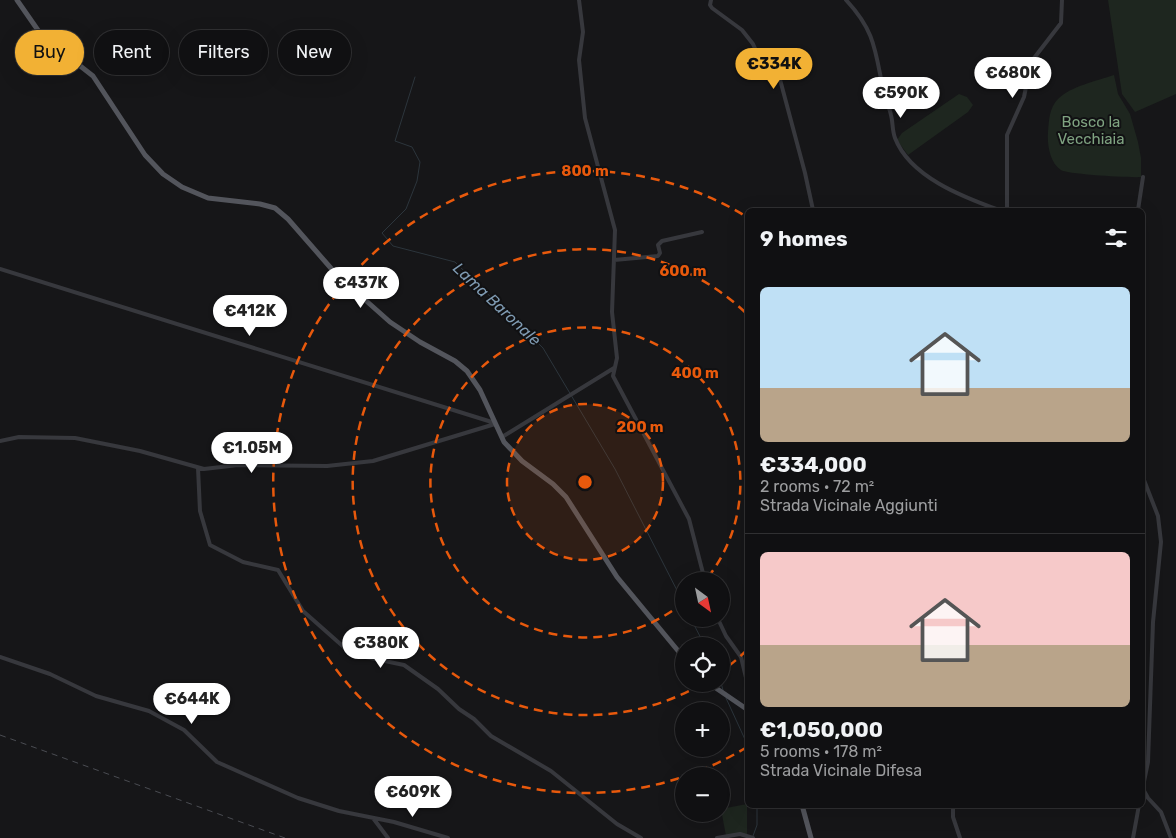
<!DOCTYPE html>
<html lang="en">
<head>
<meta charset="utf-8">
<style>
	:root { --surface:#101012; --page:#1e1e20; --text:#f1f3f6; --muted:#9c9d9f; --line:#303032; --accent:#f2b134 }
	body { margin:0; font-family:Rubik,sans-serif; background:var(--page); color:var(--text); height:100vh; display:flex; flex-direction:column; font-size:19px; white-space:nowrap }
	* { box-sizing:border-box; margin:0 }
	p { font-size:16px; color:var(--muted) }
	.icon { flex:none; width:28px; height:28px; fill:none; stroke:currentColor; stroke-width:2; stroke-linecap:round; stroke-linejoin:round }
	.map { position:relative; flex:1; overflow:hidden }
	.side { position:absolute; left:745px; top:208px; width:400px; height:600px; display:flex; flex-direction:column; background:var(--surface); border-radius:8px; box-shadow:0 5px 20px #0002,0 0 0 1px var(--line) }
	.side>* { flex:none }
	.hud { position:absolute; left:15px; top:30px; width:475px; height:45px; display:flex; gap:10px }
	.needle { width:32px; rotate:147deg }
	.tools { position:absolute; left:675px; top:572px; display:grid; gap:10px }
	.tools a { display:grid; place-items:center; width:55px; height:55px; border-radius:50%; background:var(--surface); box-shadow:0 5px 20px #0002,0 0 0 1px var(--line); font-size:25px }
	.price { position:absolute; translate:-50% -42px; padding:0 11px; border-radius:18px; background:#fff; color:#222; font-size:16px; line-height:32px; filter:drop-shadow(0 1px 2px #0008) }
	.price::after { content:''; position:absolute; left:50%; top:30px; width:15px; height:11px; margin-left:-8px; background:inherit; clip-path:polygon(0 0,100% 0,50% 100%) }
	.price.current { background:var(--accent); color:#111 }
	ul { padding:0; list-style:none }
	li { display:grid; align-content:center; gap:10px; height:265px; padding:0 15px }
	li+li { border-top:1px solid var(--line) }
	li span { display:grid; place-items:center; height:155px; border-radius:8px; color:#555 }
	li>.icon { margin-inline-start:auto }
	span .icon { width:90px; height:90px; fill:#fffc; stroke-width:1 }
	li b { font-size:21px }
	h2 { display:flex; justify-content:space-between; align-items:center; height:60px; padding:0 15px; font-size:21px }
	.pill { padding:0 18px; border-radius:22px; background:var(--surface); box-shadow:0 5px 20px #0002,0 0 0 1px var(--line); font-size:18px; line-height:45px }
	.pill.current { background:var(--accent); color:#111 }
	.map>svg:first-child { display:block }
</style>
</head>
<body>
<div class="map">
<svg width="1176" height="838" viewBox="0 0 1176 838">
	<rect width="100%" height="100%" fill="#161618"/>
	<path fill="#1e261f" d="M1108 0H1176V94L1135 112 1122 94Z
		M1114 75 1118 94 1130 114 1138 142 1141 158V177C1130 178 1066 174 1061 170 1050 163 1047 145 1048 132 1049 121 1049 108 1058 99 1071 86 1097 81 1114 75Z
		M959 94 967 97 973 105 968 112 908 155 897 140 902 133Z
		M747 804V836H726L721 809Z"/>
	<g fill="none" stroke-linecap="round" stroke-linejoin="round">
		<path stroke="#2c353c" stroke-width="1" d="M415 77 395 141 412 147 420 162 417 181 406 209 382 233 393 246 455 262 543 348 615 469 684 604
			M691 619 705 646
			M721 683 723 690
			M726 698 748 746
			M753 836 757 825V805"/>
		<path stroke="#37383d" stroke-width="4" d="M579 0 583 32 579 60 585 118 615 230 612 312 617 358 613 376 689 519 705 581
			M711 0 710 5 712 8 742 30 753 44 757 53 775 66 778 72 805 173 813 210
			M846 0C875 31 875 50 883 89 885 98 889 106 891 115 893 122 892 130 895 138 910 177 963 197 999 210
			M1007 210V135L1024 97 1031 62 1061 23 1062 0
			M1138 210 1143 177
			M614 260 658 256 660 253 658 245 662 241 702 232
			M0 269 495 423
			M502 437 614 368
			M0 441 19 437 75 438 140 451 204 469 238 465 327 466 373 461 495 424
			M198 468 200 511 210 545 243 562 278 570 303 611 346 649 356 655 404 665 438 689 459 709 474 719 491 736 551 771 617 824 641 838
			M1142 475 1158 516 1161 542 1153 622 1148 762 1142 791
			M718 619 726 636 741 657 748 686
			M0 657 50 674 96 696 149 711 184 730 217 762 298 798 339 811 394 822 448 838
			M1143 789 1148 798 1161 812 1171 838
			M953 805V817L960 838
			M373 818 388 838
			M717 838 740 834 753 838
			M1133 838 1139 805"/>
		<path stroke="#53555c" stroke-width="5" d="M17 0 42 36 93 76 145 155 163 174 182 187 208 198 260 204 275 208 288 219 336 274 390 322 420 342 455 361 467 371 480 390 504 442 522 461 553 484 566 497 617 577 684 658
			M710 684 748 710
			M802 805 811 838"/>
		<path stroke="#4a4c52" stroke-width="1" stroke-dasharray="6 5" stroke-linecap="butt" d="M0 735 285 838"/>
	</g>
	<circle cx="585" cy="482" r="78" fill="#e8590c" fill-opacity=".12"/>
	<g fill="none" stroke="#e8590c" stroke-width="2.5" stroke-dasharray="9 6">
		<circle cx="585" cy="482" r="78"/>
		<path d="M684 602A155 155 0 1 1 705 581"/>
		<path d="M747 650A233 233 0 0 1 722 671M702 684A233 233 0 1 1 747 314"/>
		<path d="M747 747A311 311 0 1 1 747 217"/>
	</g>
	<g text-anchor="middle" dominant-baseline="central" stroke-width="4" stroke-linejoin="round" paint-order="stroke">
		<g font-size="15" fill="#7fa381" stroke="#111113">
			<text x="1091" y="122">Bosco la<tspan x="1091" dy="17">Vecchiaia</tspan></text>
		</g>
		<g font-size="16" font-style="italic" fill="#7f9bb3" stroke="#111113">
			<text transform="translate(497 304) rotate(43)">Lama Baronale</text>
		</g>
	</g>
	<circle cx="585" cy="482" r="8" fill="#e8590c" stroke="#111113" stroke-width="2.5"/>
	<g font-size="15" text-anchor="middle" font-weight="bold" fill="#e8590c" stroke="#111113" stroke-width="4" stroke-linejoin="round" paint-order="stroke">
		<text x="585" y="176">800 m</text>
		<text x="683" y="276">600 m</text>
		<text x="695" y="378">400 m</text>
		<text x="640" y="432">200 m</text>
	</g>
</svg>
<div class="tools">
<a><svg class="needle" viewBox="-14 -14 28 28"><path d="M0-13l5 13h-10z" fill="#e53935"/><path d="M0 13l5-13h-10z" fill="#9c9d9f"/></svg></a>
<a><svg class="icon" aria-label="locate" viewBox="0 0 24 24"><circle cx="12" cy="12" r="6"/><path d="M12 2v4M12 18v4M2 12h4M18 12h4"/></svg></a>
<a>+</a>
<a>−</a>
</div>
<b class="price current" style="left:774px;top:90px">€334K</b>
<b class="price" style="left:1013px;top:99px">€680K</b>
<b class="price" style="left:901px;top:119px">€590K</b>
<b class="price" style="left:361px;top:309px">€437K</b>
<b class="price" style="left:250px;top:337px">€412K</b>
<b class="price" style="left:252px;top:474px">€1.05M</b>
<b class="price" style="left:381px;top:669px">€380K</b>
<b class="price" style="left:192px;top:725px">€644K</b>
<b class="price" style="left:413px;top:818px">€609K</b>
<div class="hud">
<a class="pill current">Buy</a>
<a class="pill">Rent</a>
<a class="pill">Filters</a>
<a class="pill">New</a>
</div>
<section class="side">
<h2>9 homes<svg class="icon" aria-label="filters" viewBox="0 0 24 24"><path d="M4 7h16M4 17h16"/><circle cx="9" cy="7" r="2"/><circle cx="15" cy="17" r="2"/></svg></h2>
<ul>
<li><span style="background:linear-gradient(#bfe0f5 65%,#b9a48a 0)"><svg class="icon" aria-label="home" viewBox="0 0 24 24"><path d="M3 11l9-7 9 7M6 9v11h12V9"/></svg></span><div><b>€334,000</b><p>2 rooms · 72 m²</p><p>Strada Vicinale Aggiunti</p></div></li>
<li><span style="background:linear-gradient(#f6c9c9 60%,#b9a48a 0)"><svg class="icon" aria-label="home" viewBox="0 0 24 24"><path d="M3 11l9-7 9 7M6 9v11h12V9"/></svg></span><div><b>€1,050,000</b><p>5 rooms · 178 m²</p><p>Strada Vicinale Difesa</p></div></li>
</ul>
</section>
</div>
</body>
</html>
